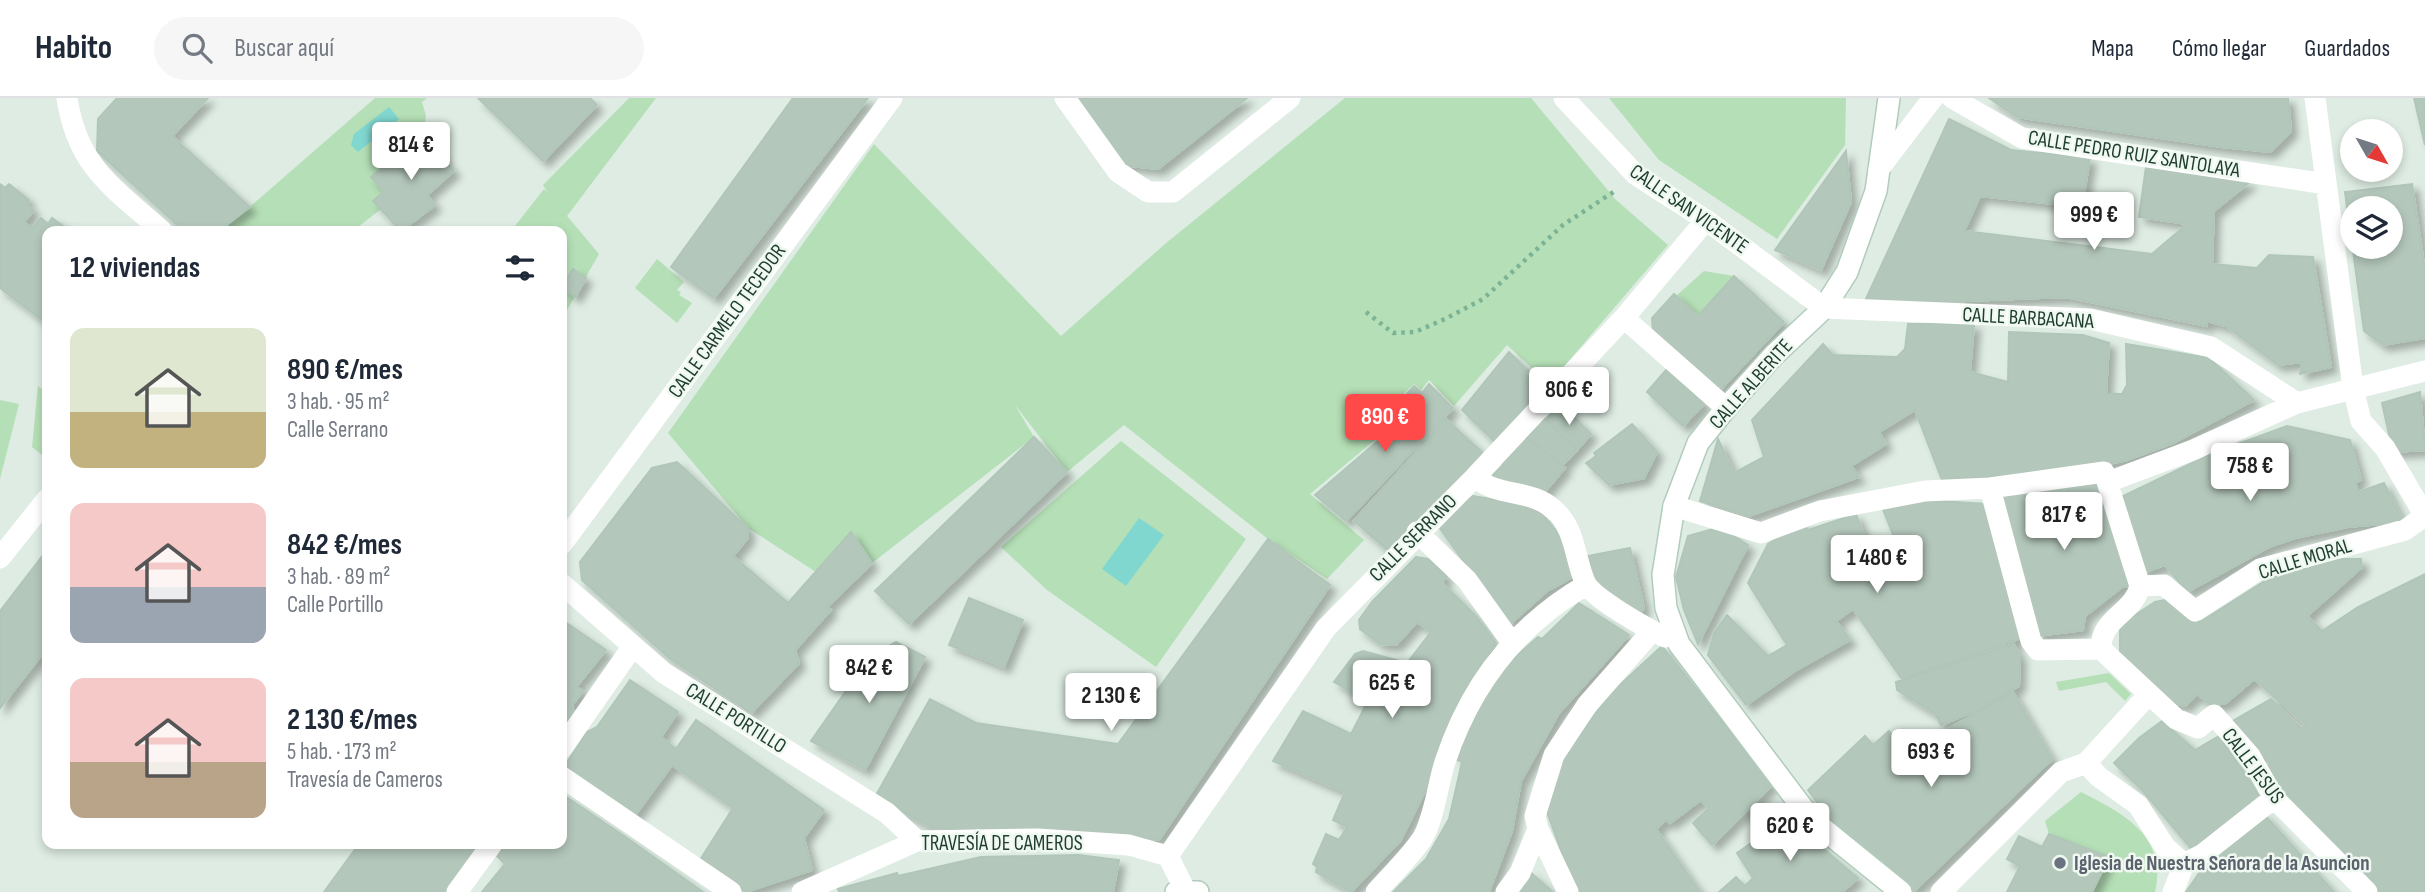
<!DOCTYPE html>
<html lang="es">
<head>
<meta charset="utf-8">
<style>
	:root { --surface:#fff; --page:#f6f6f7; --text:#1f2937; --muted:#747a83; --line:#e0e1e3; --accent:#ff4a49 }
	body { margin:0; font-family:"Sofia Sans Condensed",sans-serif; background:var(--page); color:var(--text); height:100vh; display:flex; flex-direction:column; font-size:26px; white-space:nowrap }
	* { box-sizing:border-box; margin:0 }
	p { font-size:23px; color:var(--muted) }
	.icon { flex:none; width:38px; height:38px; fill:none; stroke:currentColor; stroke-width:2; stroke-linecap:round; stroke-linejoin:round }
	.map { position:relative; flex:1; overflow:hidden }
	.details { position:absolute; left:42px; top:128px; width:525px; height:623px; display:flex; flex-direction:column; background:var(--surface); border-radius:14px; box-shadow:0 4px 10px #0003 }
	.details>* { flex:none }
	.needle { width:46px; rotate:129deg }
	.buttons { position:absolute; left:2340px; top:21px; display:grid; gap:14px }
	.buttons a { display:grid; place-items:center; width:63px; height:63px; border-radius:50%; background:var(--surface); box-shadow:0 4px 10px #0003; font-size:35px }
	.price { position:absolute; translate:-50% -60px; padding:0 16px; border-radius:7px; background:#fff; color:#222; font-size:23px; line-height:46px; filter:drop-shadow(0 2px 4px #0008) }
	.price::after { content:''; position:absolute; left:50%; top:42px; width:21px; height:16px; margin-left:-10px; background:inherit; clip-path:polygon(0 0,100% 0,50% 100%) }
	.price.current { background:var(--accent); color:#fff }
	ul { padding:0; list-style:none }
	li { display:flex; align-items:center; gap:21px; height:175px; padding:0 28px }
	li span { display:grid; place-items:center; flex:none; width:196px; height:140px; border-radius:14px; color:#555 }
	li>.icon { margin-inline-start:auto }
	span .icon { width:84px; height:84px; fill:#fffc; stroke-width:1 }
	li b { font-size:30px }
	h2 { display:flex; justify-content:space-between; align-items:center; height:84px; padding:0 28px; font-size:30px }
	header { display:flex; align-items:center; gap:42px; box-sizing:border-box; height:98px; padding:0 35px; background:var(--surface); border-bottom:2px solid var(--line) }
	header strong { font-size:33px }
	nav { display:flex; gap:38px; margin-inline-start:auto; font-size:24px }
	.search { width:490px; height:63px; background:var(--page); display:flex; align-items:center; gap:18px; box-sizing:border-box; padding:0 24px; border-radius:38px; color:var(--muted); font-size:26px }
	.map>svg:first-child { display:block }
</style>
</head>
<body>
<header>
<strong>Habito</strong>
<div class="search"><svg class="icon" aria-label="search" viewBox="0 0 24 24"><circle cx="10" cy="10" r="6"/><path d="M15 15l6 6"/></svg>Buscar aquí</div>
<nav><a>Mapa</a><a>Cómo llegar</a><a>Guardados</a></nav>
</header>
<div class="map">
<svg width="2425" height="794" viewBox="0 0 2425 794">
	<defs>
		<filter id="shadow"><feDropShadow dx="6" dy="6" stdDeviation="3.5" flood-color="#0004"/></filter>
	</defs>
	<rect width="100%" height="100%" fill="#deece3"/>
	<path fill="#b5dfb6" d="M375 0H427L422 4 426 18 423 36 371 79 384 93 373 103 381 111 353 133H222Z
		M629 0H656L567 118 599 156 562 221V133H511L544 91 548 95 543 87Z
		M1345 0H1531L1616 102 1668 147 1549 286 1507 247 1454 308 1429 282 1421 292 1414 286 1399 300 1412 311 1310 396 1364 442 1327 481 1268 441 1124 327 1067 374 1015 307 1034 339 872 465 850 434 816 474 748 430 668 335 874 46 1061 238 1165 146Z
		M1609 0H1846L1845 47 1777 141 1659 62Z
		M657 161 684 184 677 192 681 194 679 197 692 205 677 225 635 190Z
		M1704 173 1734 178 1698 218 1676 198Z
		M38 288 47 295V351L42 357 32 349Z
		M0 302 19 306 0 381Z
		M1121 343 1246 441 1156 569 1047 492 1001 449Z
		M2109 575 2131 596 2125 603 2106 584 2059 593 2056 584Z
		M2081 694C2122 715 2168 737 2155 794H2092L2109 759 2049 736 2045 723Z"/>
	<path fill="#80d7d0" d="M389 9 399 21 358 54 351 47 354 36Z
		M1139 420 1164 437 1126 488 1102 471Z"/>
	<path fill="#b4c7bb" stroke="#b0c6b8" stroke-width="2" fill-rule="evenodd" filter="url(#shadow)" d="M117 0H208L172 38 250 109 218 133H184L97 53 98 21Z
		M478 0H590L597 7 543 63Z
		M793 0H868L714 200 671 169Z
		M1075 0H1247L1158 71 1122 67Z
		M1989 0H2288L2291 33 2270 54 2222 49 2017 19Z
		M2414 0H2425V47Z
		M1949 21 2011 52 2090 60 2082 109 1980 98 1964 133 2152 156 2187 126 2139 119 2146 69 2250 84 2214 113 2212 166 2257 170 2269 157 2313 159 2331 269 2300 276 2302 264 2278 267 2226 228 2207 223V228L2066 199 1916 205 1865 203Z
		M423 36 454 73 427 97 435 107 401 133 373 103 384 93 371 79Z
		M1846 53 1851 104 1821 172 1775 152Z
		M0 86 5 90 9 86 29 102 26 107 34 112 24 124 32 130 41 120 48 126 52 120 70 133H47V226L0 190Z
		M2412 86 2425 173V240L2383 247 2364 233 2345 94ZM2352 110H2390V149H2352Z
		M573 171 586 180 575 199 562 189Z
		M1734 178 1784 224 1719 293 1653 234 1652 220 1674 196 1698 218Z
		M1908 226H1974L1970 274 2008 284 2009 234 2083 237 2109 245 2106 296H2122L2127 287 2126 246 2209 260 2254 302 2173 345 2127 362 2082 372 1942 382 1915 312 1879 334 1886 346 1851 368 1859 379 1749 418 1700 403 1718 341 1734 375 1764 359 1752 322 1823 246 1833 257 1897 259 1905 251Z
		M1509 254 1548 292 1497 346 1462 312Z
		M1667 271 1705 305 1683 328 1647 294Z
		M1429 286 1453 310 1346 423 1315 397 1415 311 1402 301 1414 288 1422 295Z
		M2420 294 2425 352 2393 354 2382 305Z
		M1561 306 1591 336 1577 352 1546 321Z
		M1543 319 1577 352 1562 368 1526 338Z
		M1446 321 1485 357 1392 456 1354 423Z
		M1632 326 1657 354 1644 380 1609 387 1586 365 1596 358 1594 355Z
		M2287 328 2350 342 2361 382 2355 384 2358 394 2384 385 2403 424 2348 429 2295 440 2269 449 2187 494 2165 467 2142 475 2133 450 2123 398 2213 355Z
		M1524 337 1565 370 1543 396 1534 389 1496 384 1493 377 1503 367 1500 363Z
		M1034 339 1067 374 909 526 875 493Z
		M677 364 748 430V440L733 458 788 505 851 434 872 465 827 509 831 512 795 552 799 565 751 615 668 559 582 482 580 464 652 370Z
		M2096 379 2126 471 2128 489H2122L2085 518 2083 532 2037 538 1999 394Z
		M1473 398 1537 409 1563 443 1576 477 1547 493 1509 527 1437 426Z
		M1922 402 1987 406 2024 539 1902 581 1853 511 1836 523 1850 542 1795 573 1746 607 1708 557 1714 535 1727 517 1768 558 1787 547 1748 485 1768 446 1802 424 1808 432 1856 416 1881 481 1905 467 1882 409Z
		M1720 429 1748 447 1698 546 1684 512 1676 479 1688 438Z
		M1268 441 1330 487 1159 742 933 730 875 699 930 601 976 625 1118 646Z
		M1630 450 1644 510 1637 520 1600 494 1583 459Z
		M47 452V550L0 610V513Z
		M1416 459 1428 461 1447 479 1441 484 1475 517 1496 545 1480 567 1484 573 1401 742 1351 794 1316 774 1317 769 1313 766 1326 736 1339 742 1347 729 1333 722 1345 694 1273 663 1303 613 1351 636 1368 603 1334 584 1355 556 1363 553 1407 565 1431 534 1417 524 1396 547 1380 546 1360 531 1359 522 1372 504Z
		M2334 461H2361L2362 469 2307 518 2322 533 2358 509 2425 476V794H2374L2263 672 2270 666 2265 659 2250 658 2229 625 2271 601 2302 631 2305 626 2254 581 2226 605 2212 608 2197 596 2185 608 2168 604 2120 557V527L2155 504 2170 501 2200 524 2279 474Z
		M969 500 1023 522 1004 569 949 547Z
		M1579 505 1629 537 1559 615 1521 683 1512 733 1489 794H1393L1426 761 1449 721 1462 664 1457 662 1474 610 1499 573 1538 539 1542 541Z
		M562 522 606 552 576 589 583 593 572 607 575 618 562 635Z
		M896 544 925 559 865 672 811 643 869 560Z
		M2014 546 2020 560 2019 588 1980 611 1941 627 1935 616 1897 592 1896 584Z
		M1662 548 1772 687 1712 747 1693 725 1709 710 1701 702 1670 725 1666 722 1656 731 1700 794H1576L1547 714 1563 660 1609 597Z
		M630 582 678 614 661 639 676 651 696 622 824 712 804 740 812 772 746 794 700 762 733 710 672 667 634 719 562 672 587 634 597 629Z
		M2013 594 2052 661 1913 794 1838 732 1808 692 1865 638 1873 647 1889 633 1897 645 1909 636 1926 659 1950 638 1947 632Z
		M2162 623 2195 652 2219 638 2262 702 2194 754 2142 692 2114 665 2139 640Z
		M562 696 627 740 703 794H482L505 766 497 758 506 746H562Z
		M1784 713 1801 732 1858 780 1842 794H1719L1736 779 1745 788 1753 780 1737 755 1761 738Z
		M2263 715 2334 794H2186L2206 765Z
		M2049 736 2109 759 2092 794H2007L2020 768 2007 761 2019 738 2042 749Z
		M359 746H474L476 753 446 794H324Z
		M1078 757 1119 762 1113 794H839L838 791 897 775 898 778 981 759Z
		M1530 774 1553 794H1515Z"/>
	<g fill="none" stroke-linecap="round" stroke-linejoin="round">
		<g stroke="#b1ccbc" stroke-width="24">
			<path id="secondary" d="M1889 0 1876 93 1847 174 1824 210 1774 257 1726 310 1698 345 1674 408 1663 477 1666 510 1679 546 1811 721 1901 794
				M1176 794H1198"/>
		</g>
		<path stroke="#7cb394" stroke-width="4.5" stroke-dasharray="3.5 5" stroke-linecap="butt" d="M1366 214 1393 235 1415 234 1445 221 1483 201 1563 127 1615 93"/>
		<path stroke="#fff" stroke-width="21" d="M67 0C77 69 114 90 162 133
			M1065 0 1118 74 1148 94H1173L1290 0
			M1564 0 1636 77 1706 122 1824 210 2090 221 2211 249 2297 305
			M1952 0 2022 40 2326 86
			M2315 0 2353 290 2361 323 2385 350 2425 418
			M1879 71 1933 0
			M1624 220 1726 310
			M1475 379C1497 400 1530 390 1553 411 1576 430 1574 459 1585 484 1592 500 1648 531 1665 539
			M2108 384 2193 352 2297 305 2425 273
			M1990 390 2031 543 2038 552 2101 551
			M1674 408 1761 435 1820 413 1925 393 1990 390 2104 374 2140 488C2134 515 2100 520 2101 551
			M1417 434 1467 482 1512 545
			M562 446 892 0
			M0 460 47 401
			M562 486 664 575 887 715 917 743
			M2140 488 2164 487 2195 513 2260 471 2405 432 2425 418
			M2101 551 2176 621 2198 630 2214 617 2250 658 2274 700 2367 794
			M562 650 633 548
			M2086 665 2099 679 2138 707 2165 749 2184 766 2203 756 2274 700
			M562 679 731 794
			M1538 731 1568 794
			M1185 792 1168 758 1326 530 1475 379 1624 220 1706 122
			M457 794 492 746
			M802 794 917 743 1038 741 1129 747 1168 758
			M1376 794C1391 777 1409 760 1422 741 1434 722 1438 685 1445 664 1470 588 1517 527 1586 487
			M1506 794 1520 775 1538 731 1535 718 1554 657 1587 607 1652 533
			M1941 794 2061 674 2086 665 2149 596
			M2173 794 2184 766"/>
		<use href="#secondary" stroke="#fff" stroke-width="21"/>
	</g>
	<circle fill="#6b7280" stroke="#eff8f1" stroke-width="2.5" cx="2060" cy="765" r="7"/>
	<g text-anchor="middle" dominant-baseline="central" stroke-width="5" stroke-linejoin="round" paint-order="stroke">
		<g font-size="21" fill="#1e3d2d" stroke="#eff8f1">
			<text transform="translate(2134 56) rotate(9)">CALLE PEDRO RUIZ SANTOLAYA</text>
			<text transform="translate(1689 111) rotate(35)">CALLE SAN VICENTE</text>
			<text transform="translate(2028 220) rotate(3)">CALLE BARBACANA</text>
			<text transform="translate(727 223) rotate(-54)">CALLE CARMELO TECEDOR</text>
			<text transform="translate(1751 286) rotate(-48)">CALLE ALBERITE</text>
			<text transform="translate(1413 440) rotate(-45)">CALLE SERRANO</text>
			<text transform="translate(2305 461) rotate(-17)">CALLE MORAL</text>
			<text transform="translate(736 620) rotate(32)">CALLE PORTILLO</text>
			<text transform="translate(2253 668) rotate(53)">CALLE JESUS</text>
			<text x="1002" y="745">TRAVESÍA DE CAMEROS</text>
		</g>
		<g font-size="21" font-weight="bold" fill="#5b616d" stroke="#eff8f1" text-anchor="start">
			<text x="2074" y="765">Iglesia de Nuestra Señora de la Asuncion</text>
		</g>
	</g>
</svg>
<div class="buttons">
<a><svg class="needle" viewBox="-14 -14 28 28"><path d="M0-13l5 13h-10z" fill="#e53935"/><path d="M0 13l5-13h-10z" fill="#747a83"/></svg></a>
<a><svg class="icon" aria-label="layers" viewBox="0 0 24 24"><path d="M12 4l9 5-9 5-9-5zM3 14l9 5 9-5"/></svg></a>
</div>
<b class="price" style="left:411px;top:84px">814 €</b>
<b class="price" style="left:2094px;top:154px">999 €</b>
<b class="price" style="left:1569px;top:329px">806 €</b>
<b class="price current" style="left:1385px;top:356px">890 €</b>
<b class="price" style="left:2250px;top:405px">758 €</b>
<b class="price" style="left:2064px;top:454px">817 €</b>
<b class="price" style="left:1877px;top:497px">1 480 €</b>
<b class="price" style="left:869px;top:607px">842 €</b>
<b class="price" style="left:1392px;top:622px">625 €</b>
<b class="price" style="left:1111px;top:635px">2 130 €</b>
<b class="price" style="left:1931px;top:691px">693 €</b>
<b class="price" style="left:1790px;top:765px">620 €</b>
<section class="details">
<h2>12 viviendas<svg class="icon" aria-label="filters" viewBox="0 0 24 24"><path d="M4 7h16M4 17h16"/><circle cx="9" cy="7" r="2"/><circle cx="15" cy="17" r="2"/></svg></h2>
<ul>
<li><span style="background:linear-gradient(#dfe7d0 60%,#c2b280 0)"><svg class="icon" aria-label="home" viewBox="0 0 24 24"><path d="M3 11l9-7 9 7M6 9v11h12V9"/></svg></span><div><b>890 €/mes</b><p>3 hab. · 95 m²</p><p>Calle Serrano</p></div></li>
<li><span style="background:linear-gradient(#f6c9c9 60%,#9aa5b1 0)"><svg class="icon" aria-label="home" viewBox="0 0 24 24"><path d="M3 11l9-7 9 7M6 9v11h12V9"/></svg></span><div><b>842 €/mes</b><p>3 hab. · 89 m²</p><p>Calle Portillo</p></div></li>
<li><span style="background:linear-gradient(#f6c9c9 60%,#b9a48a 0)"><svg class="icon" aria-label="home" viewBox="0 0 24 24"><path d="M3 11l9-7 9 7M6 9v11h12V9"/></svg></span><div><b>2 130 €/mes</b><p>5 hab. · 173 m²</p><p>Travesía de Cameros</p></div></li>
</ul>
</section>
</div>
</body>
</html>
